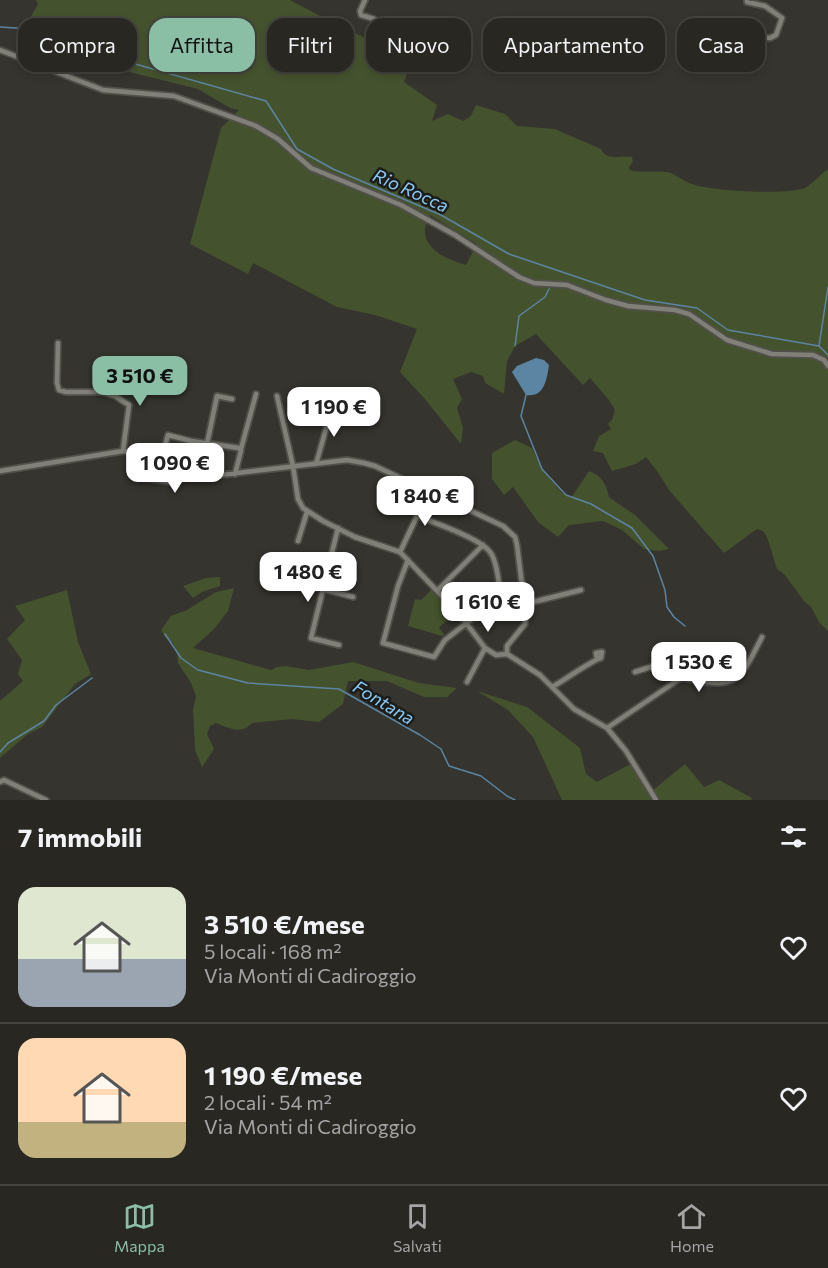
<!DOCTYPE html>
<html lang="it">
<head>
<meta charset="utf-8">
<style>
	:root { --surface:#282722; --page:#302f2a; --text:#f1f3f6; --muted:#a5a5a5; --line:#444440; --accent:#8abfa5 }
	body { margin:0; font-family:Commissioner,sans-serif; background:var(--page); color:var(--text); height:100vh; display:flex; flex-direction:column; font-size:22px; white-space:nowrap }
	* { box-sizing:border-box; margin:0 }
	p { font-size:20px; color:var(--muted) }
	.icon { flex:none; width:33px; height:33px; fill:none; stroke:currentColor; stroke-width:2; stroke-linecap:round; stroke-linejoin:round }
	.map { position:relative; height:800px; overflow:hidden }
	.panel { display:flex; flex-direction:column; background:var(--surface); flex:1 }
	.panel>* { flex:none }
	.guide { position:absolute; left:18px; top:18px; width:792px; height:54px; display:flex; gap:12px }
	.price { position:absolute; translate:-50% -51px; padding:0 14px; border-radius:12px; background:#fff; color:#222; font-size:20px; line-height:39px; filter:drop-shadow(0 2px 3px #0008) }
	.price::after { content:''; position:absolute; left:50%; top:36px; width:18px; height:14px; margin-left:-9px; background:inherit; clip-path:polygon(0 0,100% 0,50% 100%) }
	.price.selected { background:var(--accent); color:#111 }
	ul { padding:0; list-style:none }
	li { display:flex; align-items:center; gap:18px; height:150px; padding:0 18px }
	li+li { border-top:2px solid var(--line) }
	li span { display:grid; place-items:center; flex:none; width:168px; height:120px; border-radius:18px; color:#555 }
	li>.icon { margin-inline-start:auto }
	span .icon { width:72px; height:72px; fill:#fffc; stroke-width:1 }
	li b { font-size:26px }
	h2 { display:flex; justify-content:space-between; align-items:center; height:72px; padding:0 18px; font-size:26px }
	.pill { padding:0 21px; border-radius:18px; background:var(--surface); box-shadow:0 3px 9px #0003,0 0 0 2px var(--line); font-size:21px; line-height:54px }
	.pill.selected { background:var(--accent); color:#111 }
	.dock { display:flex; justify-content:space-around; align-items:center; height:84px; border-top:2px solid var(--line); background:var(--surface); font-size:16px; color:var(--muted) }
	.dock a { display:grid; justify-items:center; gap:3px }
	.dock .selected { color:var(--accent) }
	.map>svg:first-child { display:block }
</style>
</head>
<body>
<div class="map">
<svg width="828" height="800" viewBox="0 0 828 800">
	<rect width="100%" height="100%" fill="#35342e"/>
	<path fill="#45522e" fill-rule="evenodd" d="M36 0H290L341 27 384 46 382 53 400 50 409 69 404 82 437 105 432 121 448 114 463 121 471 116 476 105 505 114 517 126 555 129 601 149C608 162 620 155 632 157L633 162 629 167 630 170C642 174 654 170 667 172 676 174 683 181 692 184 710 191 791 196 807 187 814 182 821 174 828 169V631L819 622 811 607 804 601 784 574 777 569 767 537 763 531 757 529 724 553 669 490 657 471 646 457 636 464 612 471 603 453 593 451 599 436 611 429 608 424 612 420 615 410 609 400 590 378 583 385 536 334 515 346 507 361 504 394 485 383 483 376 471 372 453 379 462 399 457 408 463 428 461 444 424 398 400 372 417 329 375 315 337 307 253 263 248 274 190 244 221 128 239 110 230 108 198 89 133 73 69 50 31 32 25 27 38 4ZM430 215 477 244 466 265C442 258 413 244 430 215Z
		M515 440 532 448 542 469 561 492 571 498 589 471C602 476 606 484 609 497L635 515 669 549 659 551 644 549 622 530 603 521 569 525 558 537 538 522 513 487 504 495 492 479V453Z
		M220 577V586L202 592 193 598 183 586 206 578Z
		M234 588 228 611 214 629 193 648 271 670 277 667 286 666 309 670 353 662 419 683 457 688 447 697H424L387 681H348L343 704 319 722 292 719 252 723C241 735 229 728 216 723L210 726 207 734 214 749 202 767 195 750 193 710 196 696 191 683 178 663 177 651 173 643 165 637 161 630 171 616 187 610 216 592Z
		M432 589 456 614 439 627 444 635 442 636 408 626 415 599 421 600Z
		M67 590 78 642 91 674 75 684 42 727 28 734 0 758V701L23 681 18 674 22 660 7 639 25 620 15 606Z
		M477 691 527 707 580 748 586 774 597 782 636 761 653 790 685 764 704 787 719 780 752 798 751 800H562L533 737 508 710Z"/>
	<path fill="#5c85a3" d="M536 358 544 360 549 365C547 379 544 398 526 395L512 372 517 366Z"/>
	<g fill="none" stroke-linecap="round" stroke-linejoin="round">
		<path stroke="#5c85a3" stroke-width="1.5" d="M0 27 32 29 86 50 266 101 297 149 333 169 441 215 509 254 645 300 697 308 728 330 819 346 828 355
			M515 346 519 316 545 297 549 289
			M819 346 828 287
			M526 395 521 416 542 469 566 495 591 504 632 528 653 556 665 590 667 607 674 617 685 626
			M165 634 181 658 198 670 248 683 339 689 420 735 441 749 449 766 481 776 507 796 515 800
			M0 752 8 743 44 721 56 705 92 678"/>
		<g stroke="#51504b" stroke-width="8">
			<path id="street" d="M365 0 360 11 361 15 374 19
				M747 0V2L765 6 782 18 776 35 770 38 758 37
				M0 50 103 90 174 96 256 126 278 139 311 168 401 205 455 235 519 277 534 283 567 285 606 300 628 306 675 310 689 314 727 340 772 354 813 355 824 360 828 366
				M58 343 57 383 59 390 66 392H102
				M107 373 102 392 115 396 129 405 123 451
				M277 396 293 466 298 499 303 508 323 521 355 537 400 552 460 615 485 648 496 655 507 654
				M207 444 217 396 232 399
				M165 446 168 435 191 441 239 448 241 451 235 474
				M241 449 256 394
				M316 464 332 408
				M0 471 123 451C155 452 181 471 212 476L347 460 364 463 375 466 503 526 515 537 517 545 526 617 525 624 507 646V654
				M145 478 175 483 180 479 183 468
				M418 516C436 524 484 539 492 555 499 569 499 588 501 602
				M338 528 311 638 339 645
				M298 541 307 512
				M400 552 429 491
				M408 560 398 586 383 643 434 657 445 640 486 608 524 596
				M291 581 353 597
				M438 590 483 545
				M525 604 581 590
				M507 654 540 675 574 709 607 728 626 751 656 800
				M635 672 675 659 683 678
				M467 682 485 648
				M552 687C563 681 594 659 601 658L602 652 596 653 597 658
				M607 728 678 680 683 678C737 689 738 684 762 637
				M0 782 4 780 46 800"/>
		</g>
		<use href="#street" stroke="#818078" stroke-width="4.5"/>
	</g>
	<g text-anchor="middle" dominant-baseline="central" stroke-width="5" stroke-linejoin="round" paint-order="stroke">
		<g font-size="18" font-style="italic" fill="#89caf9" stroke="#1c1c19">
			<text transform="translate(411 190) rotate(24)">Rio Rocca</text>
			<text transform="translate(384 702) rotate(31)">Fontana</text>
		</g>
	</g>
</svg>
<b class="price selected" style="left:140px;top:407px">3 510 €</b>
<b class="price" style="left:334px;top:438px">1 190 €</b>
<b class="price" style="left:175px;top:494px">1 090 €</b>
<b class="price" style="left:425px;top:527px">1 840 €</b>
<b class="price" style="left:308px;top:603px">1 480 €</b>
<b class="price" style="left:488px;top:633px">1 610 €</b>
<b class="price" style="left:699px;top:693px">1 530 €</b>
<div class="guide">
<a class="pill">Compra</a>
<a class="pill selected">Affitta</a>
<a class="pill">Filtri</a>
<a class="pill">Nuovo</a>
<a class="pill">Appartamento</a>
<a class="pill">Casa</a>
</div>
</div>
<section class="panel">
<h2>7 immobili<svg class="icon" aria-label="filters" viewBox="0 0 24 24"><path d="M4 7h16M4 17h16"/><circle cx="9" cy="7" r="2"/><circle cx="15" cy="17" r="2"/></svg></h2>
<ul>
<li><span style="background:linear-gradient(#dfe7d0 60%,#9aa5b1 0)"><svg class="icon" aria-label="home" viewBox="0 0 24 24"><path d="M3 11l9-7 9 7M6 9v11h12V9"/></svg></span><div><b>3 510 €/mese</b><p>5 locali · 168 m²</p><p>Via Monti di Cadiroggio</p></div><svg class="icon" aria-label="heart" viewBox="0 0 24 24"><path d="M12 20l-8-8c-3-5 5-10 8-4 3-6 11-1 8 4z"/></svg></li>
<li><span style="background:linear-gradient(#ffd9b3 70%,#c2b280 0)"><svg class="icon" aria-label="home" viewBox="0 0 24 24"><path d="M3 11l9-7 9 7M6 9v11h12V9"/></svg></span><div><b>1 190 €/mese</b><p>2 locali · 54 m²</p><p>Via Monti di Cadiroggio</p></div><svg class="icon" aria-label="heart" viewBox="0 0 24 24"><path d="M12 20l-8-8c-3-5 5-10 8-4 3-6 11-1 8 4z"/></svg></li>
</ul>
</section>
<nav class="dock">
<a class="selected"><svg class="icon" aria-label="map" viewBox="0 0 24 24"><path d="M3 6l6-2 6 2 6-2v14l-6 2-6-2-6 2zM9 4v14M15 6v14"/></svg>Mappa</a>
<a><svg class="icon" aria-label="saved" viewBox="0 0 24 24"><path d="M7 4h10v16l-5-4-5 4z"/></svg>Salvati</a>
<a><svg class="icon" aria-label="home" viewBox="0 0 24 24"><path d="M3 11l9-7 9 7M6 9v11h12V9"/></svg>Home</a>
</nav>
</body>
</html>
